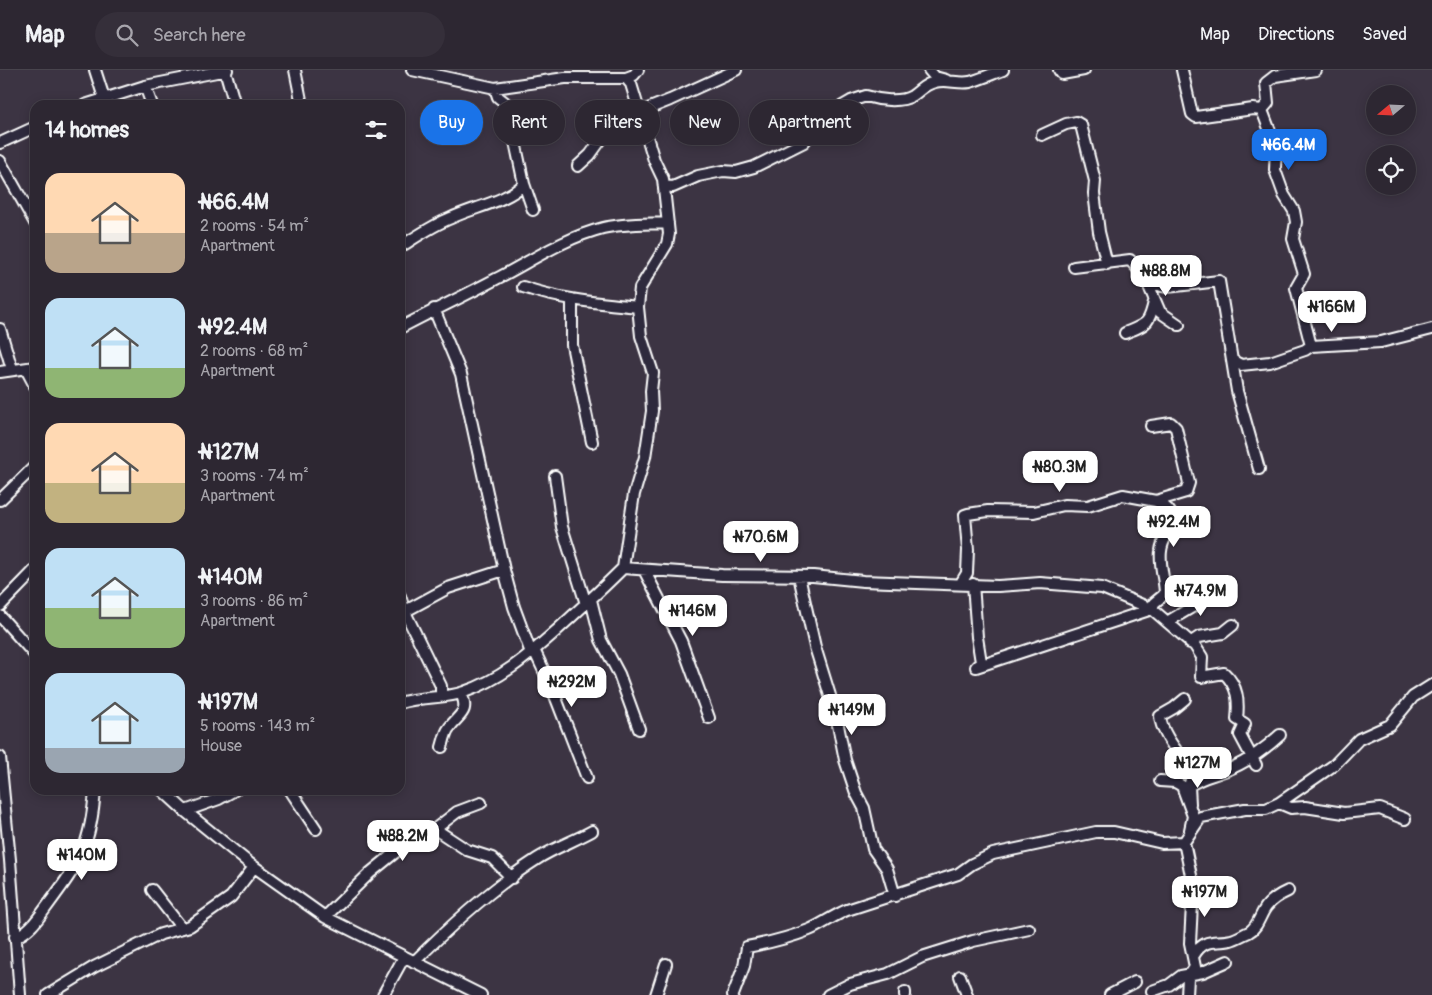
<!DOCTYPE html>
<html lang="en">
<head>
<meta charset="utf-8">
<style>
	:root { --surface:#2d2732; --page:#352f3a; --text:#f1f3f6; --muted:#a7a5ac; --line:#48444d; --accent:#1a73e8 }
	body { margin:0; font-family:Pangolin,sans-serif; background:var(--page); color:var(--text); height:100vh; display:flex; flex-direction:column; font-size:19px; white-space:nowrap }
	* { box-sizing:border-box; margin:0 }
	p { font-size:16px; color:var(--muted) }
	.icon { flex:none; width:28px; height:28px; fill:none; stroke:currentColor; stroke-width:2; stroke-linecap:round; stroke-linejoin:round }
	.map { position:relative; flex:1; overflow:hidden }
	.sheet { position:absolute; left:30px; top:30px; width:375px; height:695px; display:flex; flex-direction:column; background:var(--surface); border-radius:15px; box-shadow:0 2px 12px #0003,0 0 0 1px var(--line) }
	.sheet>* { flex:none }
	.hud { position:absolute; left:420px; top:30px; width:475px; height:45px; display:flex; gap:10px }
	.needle { width:32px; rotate:251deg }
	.fabs { position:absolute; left:1366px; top:15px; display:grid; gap:10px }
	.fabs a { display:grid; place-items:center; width:50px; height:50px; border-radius:50%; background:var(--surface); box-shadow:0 2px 12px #0003,0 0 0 1px var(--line); font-size:25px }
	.price { position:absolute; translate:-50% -42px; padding:0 11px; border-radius:10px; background:#fff; color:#222; font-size:16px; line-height:32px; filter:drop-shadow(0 1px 2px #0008) }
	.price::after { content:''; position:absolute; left:50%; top:30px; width:15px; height:11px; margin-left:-8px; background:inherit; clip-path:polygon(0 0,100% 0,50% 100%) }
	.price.active { background:var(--accent); color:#fff }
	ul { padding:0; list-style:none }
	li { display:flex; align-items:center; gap:15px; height:125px; padding:0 15px }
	li span { display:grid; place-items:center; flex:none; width:140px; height:100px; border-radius:15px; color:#555 }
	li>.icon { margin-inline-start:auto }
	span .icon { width:60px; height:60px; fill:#fffc; stroke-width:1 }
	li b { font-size:21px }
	h2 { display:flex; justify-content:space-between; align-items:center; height:60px; padding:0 15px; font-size:21px }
	.chip { padding:0 18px; border-radius:22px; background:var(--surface); box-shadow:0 2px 12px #0003,0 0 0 1px var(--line); font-size:18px; line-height:45px }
	.chip.active { background:var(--accent); color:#fff }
	header { display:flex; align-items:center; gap:30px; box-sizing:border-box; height:70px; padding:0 25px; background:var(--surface); border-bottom:1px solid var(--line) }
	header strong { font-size:24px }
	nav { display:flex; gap:28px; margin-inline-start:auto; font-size:18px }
	.search { width:350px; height:45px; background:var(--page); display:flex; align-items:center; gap:12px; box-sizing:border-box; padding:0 18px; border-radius:28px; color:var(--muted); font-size:19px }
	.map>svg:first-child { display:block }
</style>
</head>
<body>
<header>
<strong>Map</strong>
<div class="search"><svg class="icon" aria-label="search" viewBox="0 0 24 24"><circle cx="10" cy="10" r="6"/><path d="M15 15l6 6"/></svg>Search here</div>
<nav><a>Map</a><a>Directions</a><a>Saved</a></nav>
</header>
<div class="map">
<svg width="1432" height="925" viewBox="0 0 1432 925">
	<rect width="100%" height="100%" fill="#3c3443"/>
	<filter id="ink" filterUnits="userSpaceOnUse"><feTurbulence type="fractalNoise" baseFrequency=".02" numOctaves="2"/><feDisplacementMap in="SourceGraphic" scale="10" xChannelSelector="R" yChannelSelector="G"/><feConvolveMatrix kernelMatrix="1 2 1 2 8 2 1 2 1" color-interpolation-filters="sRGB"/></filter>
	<g filter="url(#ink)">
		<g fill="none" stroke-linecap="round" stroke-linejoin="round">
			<g stroke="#fff" stroke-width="14">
				<path id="minor" d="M95 0 104 28
					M225 0 235 35
					M295 0 302 35
					M412 0 495 18 565 8H626L634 5 638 0
					M929 0 935 7 946 10
					M1059 0 1062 4 1084 0
					M1182 0 1192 44 1196 47 1253 39 1262 40 1276 77 1275 100 1284 125 1294 141 1296 152 1293 169 1304 204 1296 218 1311 276
					M626 8 631 14 654 90 663 109 669 164 667 174 640 218 638 237 641 266 653 303 651 321 652 341 645 387 634 424 623 498 722 505 813 506 863 511 998 516 1040 513 1102 518 1152 539 1195 576 1202 587 1201 607 1224 603C1238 616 1239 631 1237 649L1245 654 1240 665 1256 695
					M145 16 152 35
					M85 35 145 16 227 0
					M1262 40 1268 33 1266 13 1275 6 1316 0
					M1042 65 1066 54 1076 52 1081 55 1095 111 1094 123 1099 162 1107 194
					M0 73 35 57
					M0 91 35 153
					M578 96 590 85 613 53 623 46 640 42 670 30 736 0
					M524 114 533 140
					M664 116 673 117 698 106 723 101 736 102 754 97 804 72 819 53 832 42 851 31 866 26C879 30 900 33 912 26 920 21 924 14 935 12 946 9 958 14 970 12 981 9 992 4 1003 0
					M400 177C416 167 433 155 451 148 474 137 506 132 524 114L507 34 498 27 495 18
					M1074 197 1130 190C1141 202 1150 215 1167 217L1219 211 1237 321 1259 399
					M1145 207 1160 242 1179 255
					M523 217C561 230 599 233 638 237
					M572 229V275L592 372
					M434 239 461 304 504 500 514 537 531 583
					M400 258C432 241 464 226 496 209 531 191 564 168 603 158 624 153 647 154 668 153
					M0 259 12 299
					M1125 263C1146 254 1149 255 1154 232
					M1232 290 1241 295 1270 292 1305 280 1311 276 1381 272 1432 259
					M26 299 35 316
					M0 302 35 297
					M555 406 562 457 586 534
					M0 430 35 396
					M644 500 681 571 709 648
					M799 506 815 577 836 645 845 690 856 723 864 738 873 779 887 799 895 826
					M961 513 967 503 968 480 965 445 968 444 988 441 1034 442 1064 435 1088 436 1123 425 1156 431 1186 422 1189 413 1176 358 1171 353 1151 356
					M973 514 977 567 981 592 976 597 1152 539 1154 533 1165 524C1165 511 1159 495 1161 481 1163 460 1188 448 1156 431
					M400 526 405 542 441 616V625
					M591 530 601 570 619 604 639 659
					M0 536 35 500
					M400 544 448 518 504 500
					M0 546 35 585
					M1167 552 1199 533 1220 517
					M1190 573 1199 567 1223 563 1233 555
					M534 580 552 618 587 708
					M1185 629 1174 638 1160 646C1161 665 1183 688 1193 704L1189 716
					M400 633C420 626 446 629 464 622 500 610 528 586 556 561 579 540 601 520 623 498
					M442 677C444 671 445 663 449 658 459 644 470 643 461 623
					M0 687 10 790 20 925
					M1160 711 1175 712 1182 716 1193 746 1190 760
					M162 720 185 741 249 793 325 847 481 925
					M290 720 316 759
					M1279 733 1291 738 1305 737 1344 743 1380 739 1405 749
					M1190 734 1189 716C1202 706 1217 705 1232 698 1250 690 1266 678 1280 665
					M185 741 219 729 235 720
					M435 759 467 780 492 788 512 808
					M1184 772 1193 815 1190 873 1195 897 1188 908 1187 925
					M152 820 181 857
					M325 847 370 803 408 772 417 765 435 759 457 742 481 733
					M15 867C30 862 39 847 48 835 80 792 91 775 95 720
					M1194 885C1205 867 1215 874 1231 870 1236 869 1244 864 1249 862 1258 857 1260 845 1266 837 1272 829 1279 825 1288 821
					M414 892C451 855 493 817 537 789 554 778 574 771 592 761
					M960 906 967 925
					M1152 921 1169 915 1181 906 1203 902 1228 891
					M905 922V925
					M48 925 94 897 161 864 190 856 231 827 254 797
					M383 925 404 887
					M656 925 666 894
					M733 925 744 896 747 877C768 873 789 868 809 860 821 855 833 846 847 840L958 804 972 794 993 784 1096 762H1114L1162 773 1184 772 1201 747 1245 739H1266L1279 733 1334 695 1359 669 1390 655 1413 627 1432 615
					M828 925 850 914 888 904 922 887 973 871 1029 859
					M1110 925 1135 912"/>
			</g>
			<use href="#minor" stroke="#2f2a3d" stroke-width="10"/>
		</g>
	</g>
</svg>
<div class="fabs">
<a><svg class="needle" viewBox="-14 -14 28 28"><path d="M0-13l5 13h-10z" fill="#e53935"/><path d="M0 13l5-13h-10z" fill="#a7a5ac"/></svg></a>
<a><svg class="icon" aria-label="locate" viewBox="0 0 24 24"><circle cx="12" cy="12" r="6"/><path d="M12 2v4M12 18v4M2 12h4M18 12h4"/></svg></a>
</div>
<b class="price active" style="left:1289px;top:101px">₦66.4M</b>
<b class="price" style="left:1166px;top:227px">₦88.8M</b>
<b class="price" style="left:1332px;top:263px">₦166M</b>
<b class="price" style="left:1060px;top:423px">₦80.3M</b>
<b class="price" style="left:1174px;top:478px">₦92.4M</b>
<b class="price" style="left:761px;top:493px">₦70.6M</b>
<b class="price" style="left:1201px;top:547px">₦74.9M</b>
<b class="price" style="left:693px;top:567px">₦146M</b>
<b class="price" style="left:572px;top:638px">₦292M</b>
<b class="price" style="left:852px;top:666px">₦149M</b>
<b class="price" style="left:1198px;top:719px">₦127M</b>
<b class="price" style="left:403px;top:792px">₦88.2M</b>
<b class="price" style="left:82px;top:811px">₦140M</b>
<b class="price" style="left:1205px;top:848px">₦197M</b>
<div class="hud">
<a class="chip active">Buy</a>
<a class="chip">Rent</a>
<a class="chip">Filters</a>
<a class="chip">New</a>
<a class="chip">Apartment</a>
</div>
<section class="sheet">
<h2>14 homes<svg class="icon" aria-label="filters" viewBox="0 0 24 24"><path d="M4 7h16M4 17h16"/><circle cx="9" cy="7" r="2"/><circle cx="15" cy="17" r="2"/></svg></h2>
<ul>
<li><span style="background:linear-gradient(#ffd9b3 60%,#b9a48a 0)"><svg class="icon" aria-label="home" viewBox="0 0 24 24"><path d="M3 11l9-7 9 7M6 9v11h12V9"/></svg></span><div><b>₦66.4M</b><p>2 rooms · 54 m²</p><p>Apartment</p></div></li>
<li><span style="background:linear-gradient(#bfe0f5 70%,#8fb573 0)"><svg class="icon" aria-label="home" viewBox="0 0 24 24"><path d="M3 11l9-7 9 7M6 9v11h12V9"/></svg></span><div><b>₦92.4M</b><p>2 rooms · 68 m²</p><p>Apartment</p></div></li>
<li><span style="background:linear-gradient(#ffd9b3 60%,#c2b280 0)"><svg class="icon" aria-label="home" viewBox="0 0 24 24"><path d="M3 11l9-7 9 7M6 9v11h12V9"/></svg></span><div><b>₦127M</b><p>3 rooms · 74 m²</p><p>Apartment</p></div></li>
<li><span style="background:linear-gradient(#bfe0f5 60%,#8fb573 0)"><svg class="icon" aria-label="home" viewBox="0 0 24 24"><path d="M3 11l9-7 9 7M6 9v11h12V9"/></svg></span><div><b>₦140M</b><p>3 rooms · 86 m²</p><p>Apartment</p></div></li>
<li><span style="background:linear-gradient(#bfe0f5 75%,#9aa5b1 0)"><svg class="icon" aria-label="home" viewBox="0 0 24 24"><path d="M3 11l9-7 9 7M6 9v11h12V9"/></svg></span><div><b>₦197M</b><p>5 rooms · 143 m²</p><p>House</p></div></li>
</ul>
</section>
</div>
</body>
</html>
